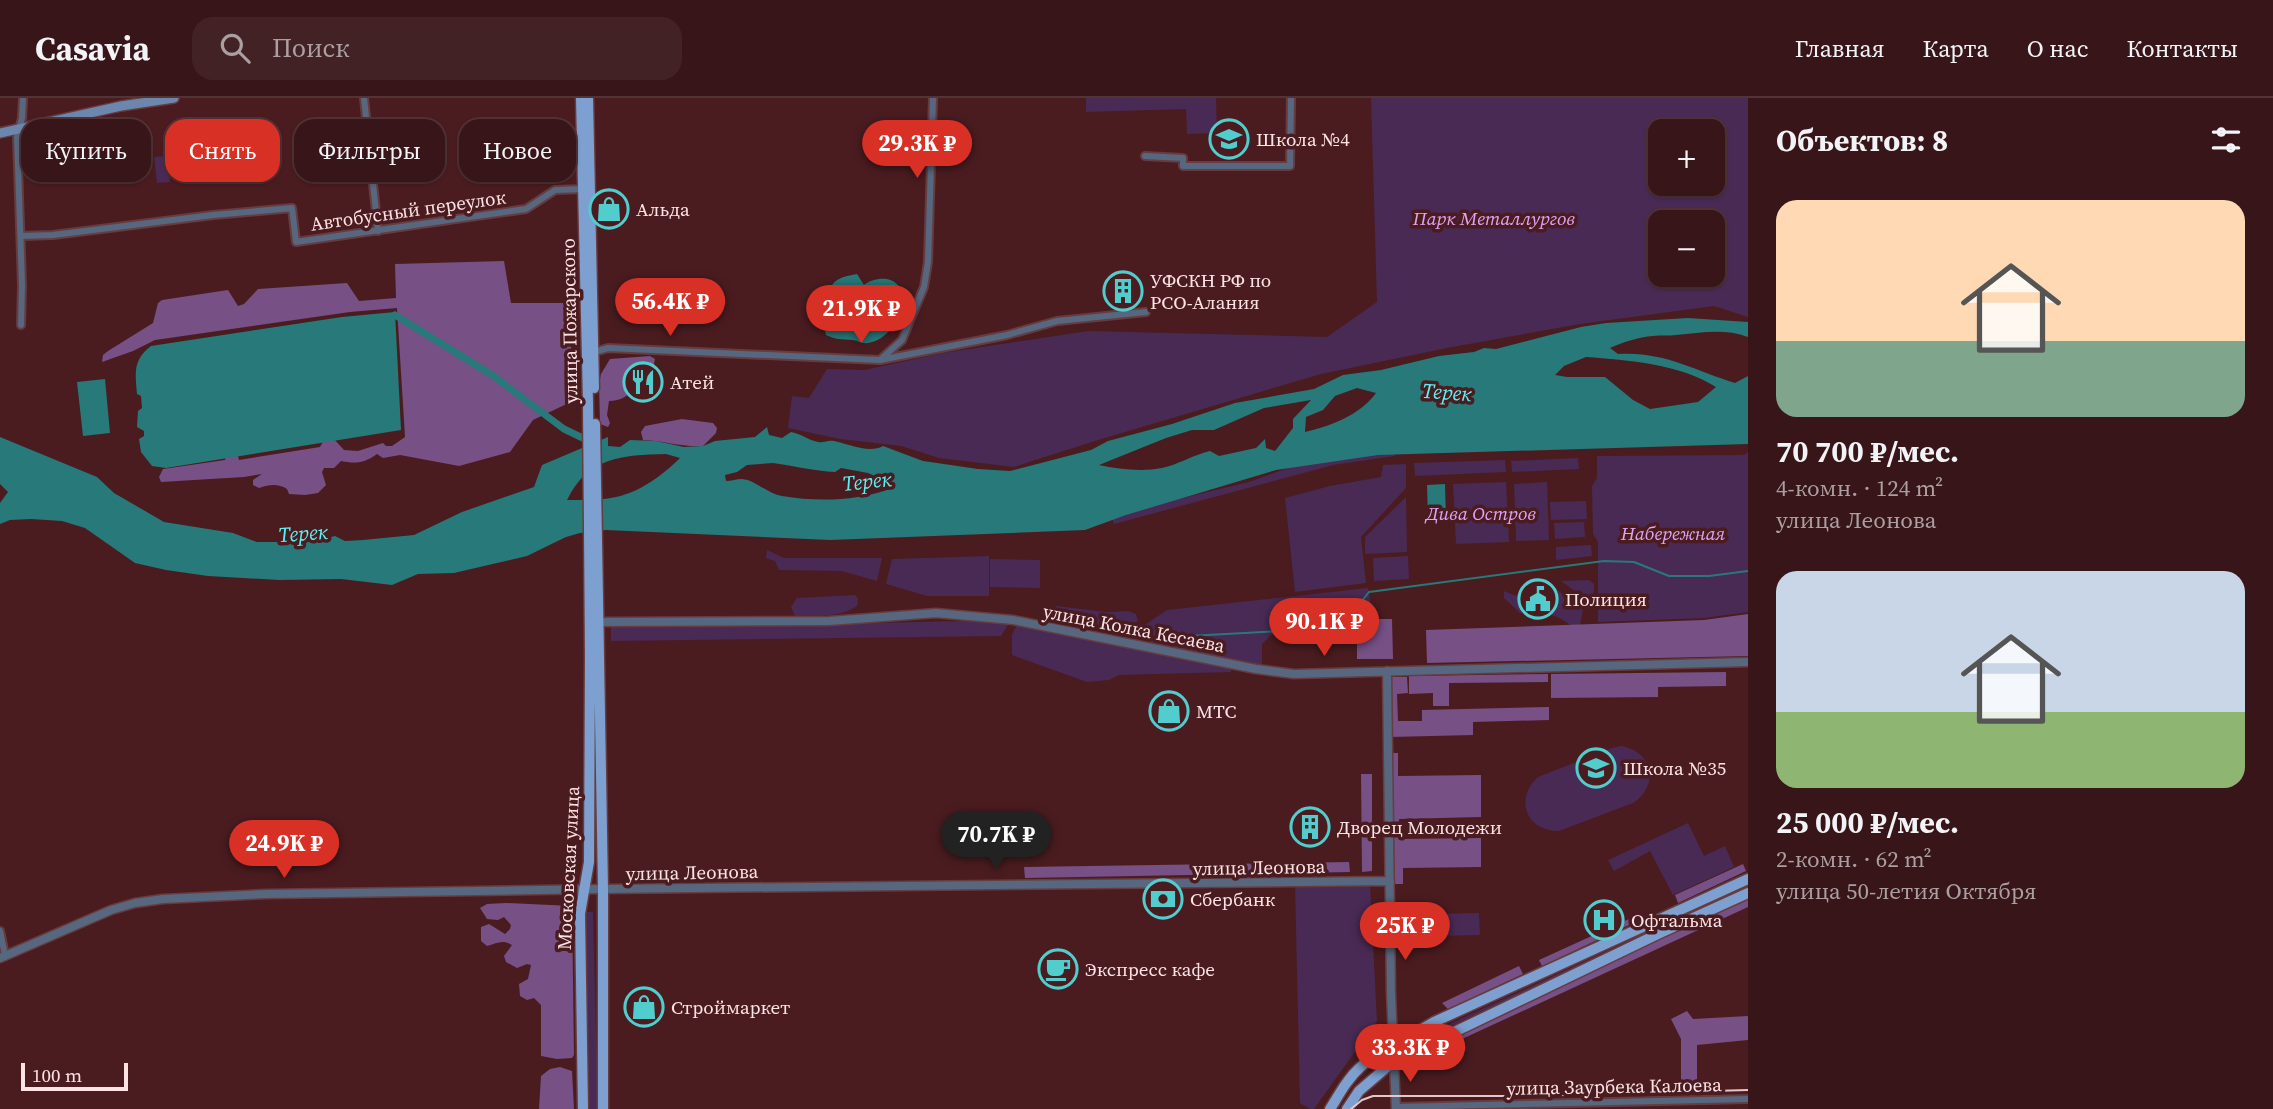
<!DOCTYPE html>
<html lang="ru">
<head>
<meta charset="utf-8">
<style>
	:root { --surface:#381518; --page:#432225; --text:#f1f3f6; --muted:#ab9fa2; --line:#523437; --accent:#d93025 }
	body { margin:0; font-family:"Source Serif 4",serif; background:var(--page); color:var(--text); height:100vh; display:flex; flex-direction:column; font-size:26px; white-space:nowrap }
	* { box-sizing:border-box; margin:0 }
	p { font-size:23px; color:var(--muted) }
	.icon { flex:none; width:38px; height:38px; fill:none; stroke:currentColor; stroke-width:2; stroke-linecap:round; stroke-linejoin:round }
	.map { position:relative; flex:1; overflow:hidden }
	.panel { display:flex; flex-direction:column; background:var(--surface); width:525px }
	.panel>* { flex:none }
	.banner { position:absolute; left:21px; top:21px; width:665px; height:63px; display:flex; gap:14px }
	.controls { position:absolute; left:1648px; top:21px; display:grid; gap:14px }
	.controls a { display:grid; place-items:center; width:77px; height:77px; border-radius:14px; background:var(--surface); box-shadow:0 2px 5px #0004,0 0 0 2px var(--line); font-size:35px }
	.scale { position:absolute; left:21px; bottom:18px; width:107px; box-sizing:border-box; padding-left:7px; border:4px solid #fde3e4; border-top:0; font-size:19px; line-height:24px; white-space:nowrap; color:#fde3e4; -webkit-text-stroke:5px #4a1c20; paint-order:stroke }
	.price { position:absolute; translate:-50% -60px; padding:0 16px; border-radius:24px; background:var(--accent); color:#fff; font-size:23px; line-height:46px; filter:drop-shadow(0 2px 4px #0008) }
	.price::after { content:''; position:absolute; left:50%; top:42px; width:21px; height:16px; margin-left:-10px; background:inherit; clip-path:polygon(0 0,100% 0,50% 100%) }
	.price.current { background:#222; color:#fff }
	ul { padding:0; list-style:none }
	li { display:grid; align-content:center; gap:14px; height:371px; padding:0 28px }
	li span { display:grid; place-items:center; height:217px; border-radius:21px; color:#555 }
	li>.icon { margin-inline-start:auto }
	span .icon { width:126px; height:126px; fill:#fffc; stroke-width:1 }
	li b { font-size:30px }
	h2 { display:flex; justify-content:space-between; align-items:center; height:84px; padding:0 28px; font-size:30px }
	.chip { padding:0 24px; border-radius:21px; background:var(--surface); box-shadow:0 2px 5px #0004,0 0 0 2px var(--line); font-size:24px; line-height:63px }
	.chip.current { background:var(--accent); color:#fff }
	header { display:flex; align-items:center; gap:42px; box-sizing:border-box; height:98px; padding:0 35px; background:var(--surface); border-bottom:2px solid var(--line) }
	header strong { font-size:33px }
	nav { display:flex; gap:38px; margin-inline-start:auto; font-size:24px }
	.search { width:490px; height:63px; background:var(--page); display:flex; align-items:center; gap:18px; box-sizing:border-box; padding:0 24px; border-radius:21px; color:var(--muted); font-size:26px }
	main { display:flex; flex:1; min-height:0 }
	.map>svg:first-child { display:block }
</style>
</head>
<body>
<header>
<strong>Casavia</strong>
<div class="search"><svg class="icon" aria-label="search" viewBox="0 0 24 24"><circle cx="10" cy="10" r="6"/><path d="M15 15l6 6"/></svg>Поиск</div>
<nav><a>Главная</a><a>Карта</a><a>О нас</a><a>Контакты</a></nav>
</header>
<main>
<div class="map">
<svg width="1748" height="1011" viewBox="0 0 1748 1011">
	<rect width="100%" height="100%" fill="#4a1c20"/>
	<path fill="#492a54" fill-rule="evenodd" d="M1086 0H1216L1217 35 1187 36 1186 11 1086 14Z
		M1371 0H1748V219L1714 208 1580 226 1447 250 1321 276 1098 342 1014 369 939 360 901 348 840 341 788 330 792 298 809 300 827 271 864 272 943 255 1088 233 1327 239 1377 204ZM1661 33H1713V86H1661ZM1661 124H1713V177H1661Z
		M167 58 170 84 157 85 154 59Z
		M1394 350 1395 358 1333 367 1114 426 1112 421 1116 416 1249 384 1297 367Z
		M1748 354V514L1704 520 1598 524V444L1593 436 1592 388 1597 380V358L1744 357Z
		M1578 360 1579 371 1512 374 1511 363Z
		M1505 362 1506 374 1415 378 1414 365Z
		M1406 366V390L1361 439 1366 485 1295 494 1285 400 1330 388 1381 379 1383 367Z
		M1506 384 1509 444 1456 446 1453 386Z
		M1547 384 1549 442 1516 443 1514 386Z
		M1406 399 1407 454 1365 456V439Z
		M1586 403 1587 421 1551 422 1550 404Z
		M1584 424 1585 439 1555 441 1554 425Z
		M1591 447 1592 458 1556 462V449Z
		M767 452 784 460H882L877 483 842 473 779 472 775 463 766 460Z
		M989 458V498H927L886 486 892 461Z
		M1408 458 1409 481 1374 483 1373 460Z
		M990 461 1040 462V490L990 489Z
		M1589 482 1594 486C1594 492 1595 500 1587 502L1561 483Z
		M1547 484 1583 512 1580 527 1575 530C1557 517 1543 511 1520 515L1504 500V493L1516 498 1526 491 1532 498Z
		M1368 490 1373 520H1356L1339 530 1271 537 1262 546V571L1127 539 1167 512Z
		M855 497 858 501 857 508C840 520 815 517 795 518L791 509 797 500Z
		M1056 508 1106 514 1128 513 1136 516 1138 523 1114 534 1054 523Z
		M1011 522 1001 538 611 543V528L775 527Z
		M1018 524 1231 570V574L1119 577 1109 582 1087 584 1012 557V537Z
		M1621 648C1653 653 1660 687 1633 705L1559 733C1526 733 1514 701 1538 679L1612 650Z
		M1688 725 1704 758 1725 748 1734 769 1673 797 1650 753 1614 773 1608 762Z
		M1295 786H1370L1377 923 1314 1011H1310L1300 1005Z
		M1748 787V789L1440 933 1439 931Z
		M584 814H593L598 1011H588Z
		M1479 815 1480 837 1431 838V816Z"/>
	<path fill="#775086" d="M504 163 511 205H568L575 302 533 322 510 354 459 368 400 357 383 360 377 356C365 365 356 366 341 363L334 370H324L322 374 326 387 318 395 305 397 289 396 287 391C277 385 269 387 259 390L253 387V382L262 376 244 379 161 384 159 379 163 371 225 362 226 357 238 358 239 362 320 349 324 342 334 341 344 352 358 353 383 345 386 348H392L405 339 397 210 350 214 155 242 133 253 102 264 103 257 108 253 153 225 158 205 162 202 228 192 238 208 244 206 258 191 347 185 359 203 396 200 395 166Z
		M650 258 655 261 650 285C628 290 631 302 609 303L607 317 610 325 608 329 600 326 599 286 601 276 610 261Z
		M682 321 713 325 717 330 716 335 703 348C680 349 665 343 643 342L641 334 645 328Z
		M1748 516V558L1427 565 1426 532 1704 522Z
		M1392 521 1393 561H1357V521Z
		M1726 574V588L1658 589V599L1551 600V576Z
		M1548 576V584L1449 585V608H1433V595L1409 596V578Z
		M1389 579H1407L1408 595 1397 596 1398 623H1422V612L1549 609V622L1473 624V637L1390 639Z
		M1389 655H1398V678L1481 677V719L1399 721 1400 741 1481 740V769L1403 770V786H1391Z
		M1361 676H1372V773L1362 774Z
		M1349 764 1350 774 1025 780 1024 769Z
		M1743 766 1746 773 1678 805 1675 797Z
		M1748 797V809L1462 941 1457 933Z
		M506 805 572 808 574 957 572 960 557 961 541 958V907L534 900 527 902 520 898 519 886 528 881 531 867 527 866 517 870 506 864 504 858 512 847C503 841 497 845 487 848L481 843V829L489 826 505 836 510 831 511 827 504 819 498 822 487 821 480 810 487 806Z
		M1629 821 1631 826 1542 868 1539 862Z
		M1519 868 1523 876 1448 911 1442 905Z
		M1687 913 1693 921 1748 918V942L1697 947V986L1681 987V941L1671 921Z
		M560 969 572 973 574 1011H539L541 978 550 971Z"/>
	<path fill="#27797a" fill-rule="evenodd" d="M857 176 864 187C873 180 892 177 899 189 910 209 891 242 868 245 862 246 859 243 853 242 842 241 836 242 826 237 823 225 825 196 832 187 838 179 847 178 857 176Z
		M395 214 401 332 166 370 152 368 141 354 139 341 144 338V333L137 329 138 313 142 310 141 298 137 296C135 274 133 262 151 248L342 219Z
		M1688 220 1748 224V239C1724 230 1700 235 1676 237 1668 238 1661 237 1653 238 1638 239 1624 244 1610 250L1618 256C1663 253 1694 272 1735 285L1748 278V346L1378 357 1276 372 1126 417 1085 432 830 442 606 432 580 435 566 439 527 458 454 475 418 476 392 487 341 481 279 482 208 478 166 472 135 465 85 430 62 423 31 421 10 422 0 426V405L8 394 0 386V339L97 379 114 395 164 424 233 435 257 444H310L335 438 345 443 363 442 414 437 462 414 534 389 542 367 608 339V348L620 349 630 342 656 343 684 349 703 348 715 343 755 339 767 329 769 337 782 340 791 334C802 336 808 342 818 344 824 345 828 342 834 343 849 346 869 356 883 348L923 363 978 371 1010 373 1091 352 1108 343 1172 326 1235 305 1314 291 1343 277 1381 272 1439 258 1474 254 1484 250 1496 251 1581 229 1606 225ZM1586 259C1628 262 1680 266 1716 289L1698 304 1650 311 1633 302 1605 279H1567L1555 277 1564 268ZM1357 290 1376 295C1360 317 1331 328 1305 334L1306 319 1323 312 1335 298ZM1311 302 1293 321V330L1275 353 1266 350 1265 341 1256 350 1219 358 1210 353C1193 357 1177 367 1162 370 1142 374 1118 371 1099 367L1166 340 1192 332H1214L1264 310ZM666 356 680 360C663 377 640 394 616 399 600 403 582 402 567 402 588 359 622 357 666 356ZM773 365C795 368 814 373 835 374L841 370 868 375 887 384 890 391C856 403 818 404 782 398 768 396 755 382 742 381 737 381 731 383 726 383L725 377 737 374 747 367Z
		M105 281 110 335 83 338 77 284Z
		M1445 386 1446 423 1428 424 1427 387Z"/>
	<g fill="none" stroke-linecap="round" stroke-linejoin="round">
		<path stroke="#27797a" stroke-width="2" d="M1152 540 1302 532 1354 513 1369 494 1604 463 1634 464 1669 478H1709L1748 473"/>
		<path stroke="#27797a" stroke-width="7" d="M395 217 492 277 564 331 591 344"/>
		<g stroke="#673c3f" stroke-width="10">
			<path id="minor" d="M364 0 378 133
				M1145 58 1183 60V68H1290L1291 0
				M21 138 53 137 213 117 292 110 296 144 526 111 555 92 584 91
				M21 227 22 187 17 39 22 20 23 0
				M594 254 608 250 880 262 902 242 924 189 928 164 933 0
				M880 262 1007 237 1057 223 1146 214
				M0 833 5 857
				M1396 1009 1748 1001"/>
		</g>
		<g stroke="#673c3f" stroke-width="11">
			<path id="tertiary" d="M598 524 829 523 936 515 1013 522 1256 571 1294 576 1748 564
				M1387 573 1391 896 1396 1011
				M0 860 111 812 135 805 163 801 266 796 603 791 1390 783"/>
		</g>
		<g stroke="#673c3f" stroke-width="12">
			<path id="secondary" d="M0 35 121 8 174 0"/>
		</g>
		<g stroke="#673c3f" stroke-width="13">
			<path id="primary" d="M581 0 588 305 590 559 589 764 580 816 583 1011
				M588 0 594 290
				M595 326 603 791V1011
				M1330 1011C1336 1002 1341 992 1348 983 1369 954 1405 942 1434 924L1748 781
				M1347 1011 1359 993 1394 963 1660 835 1748 795"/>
		</g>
		<use href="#minor" stroke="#56677f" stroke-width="6"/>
		<use href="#tertiary" stroke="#56677f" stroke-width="8"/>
		<use href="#secondary" stroke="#6c87ad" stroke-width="9"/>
		<use href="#primary" stroke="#7da0d0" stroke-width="10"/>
		<path stroke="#e4c7c9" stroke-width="2" d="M1351 1011 1362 1002 1373 998H1529L1748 992"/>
	</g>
	<defs>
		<g id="school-ring" transform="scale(2.0125)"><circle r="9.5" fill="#4a1c20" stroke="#52cdce" stroke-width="1.5"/><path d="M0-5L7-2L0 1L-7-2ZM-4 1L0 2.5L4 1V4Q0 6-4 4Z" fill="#52cdce"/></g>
		<g id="shop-ring" transform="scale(2.0125)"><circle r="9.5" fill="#4a1c20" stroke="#52cdce" stroke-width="1.5"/><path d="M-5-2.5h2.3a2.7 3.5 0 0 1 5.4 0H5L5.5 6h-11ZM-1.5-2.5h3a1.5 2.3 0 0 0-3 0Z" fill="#52cdce"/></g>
		<g id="building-ring" transform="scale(2.0125)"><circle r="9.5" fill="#4a1c20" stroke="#52cdce" stroke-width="1.5"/><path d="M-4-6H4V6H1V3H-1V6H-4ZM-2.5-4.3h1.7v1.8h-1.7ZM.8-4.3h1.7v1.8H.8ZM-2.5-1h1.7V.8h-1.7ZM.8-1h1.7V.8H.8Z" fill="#52cdce"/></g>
		<g id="restaurant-ring" transform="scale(2.0125)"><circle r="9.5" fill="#4a1c20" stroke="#52cdce" stroke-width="1.5"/><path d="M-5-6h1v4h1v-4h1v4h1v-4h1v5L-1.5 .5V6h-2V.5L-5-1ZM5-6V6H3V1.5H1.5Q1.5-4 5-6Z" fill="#52cdce"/></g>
		<g id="civic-ring" transform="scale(2.0125)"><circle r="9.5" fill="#4a1c20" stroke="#52cdce" stroke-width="1.5"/><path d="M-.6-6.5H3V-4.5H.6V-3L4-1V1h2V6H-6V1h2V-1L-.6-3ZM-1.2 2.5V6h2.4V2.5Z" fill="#52cdce"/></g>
		<g id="bank-ring" transform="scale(2.0125)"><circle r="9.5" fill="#4a1c20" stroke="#52cdce" stroke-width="1.5"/><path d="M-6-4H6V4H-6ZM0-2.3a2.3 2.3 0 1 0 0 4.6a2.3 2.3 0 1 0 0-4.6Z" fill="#52cdce"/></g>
		<g id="hospital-ring" transform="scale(2.0125)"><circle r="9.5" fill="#4a1c20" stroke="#52cdce" stroke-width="1.5"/><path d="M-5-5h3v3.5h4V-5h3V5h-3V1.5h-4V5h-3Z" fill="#52cdce"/></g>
		<g id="cafe-ring" transform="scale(2.0125)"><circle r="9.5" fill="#4a1c20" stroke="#52cdce" stroke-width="1.5"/><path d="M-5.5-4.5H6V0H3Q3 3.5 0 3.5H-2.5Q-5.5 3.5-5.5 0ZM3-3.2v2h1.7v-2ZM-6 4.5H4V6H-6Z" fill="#52cdce"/></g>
	</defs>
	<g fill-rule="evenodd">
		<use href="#school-ring" x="1229" y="41"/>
		<use href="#shop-ring" x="609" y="111"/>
		<use href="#building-ring" x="1123" y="193"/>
		<use href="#restaurant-ring" x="643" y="284"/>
		<use href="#civic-ring" x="1538" y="501"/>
		<use href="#shop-ring" x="1169" y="613"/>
		<use href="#school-ring" x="1596" y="670"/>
		<use href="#building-ring" x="1310" y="729"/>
		<use href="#bank-ring" x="1163" y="801"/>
		<use href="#hospital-ring" x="1604" y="822"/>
		<use href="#cafe-ring" x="1058" y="871"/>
		<use href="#shop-ring" x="644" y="909"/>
	</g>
	<g text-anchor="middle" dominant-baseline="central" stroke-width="7" stroke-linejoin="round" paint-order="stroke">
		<g font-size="19" fill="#fde3e4" stroke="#4a1c20" text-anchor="start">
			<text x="1256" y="41">Школа №4</text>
			<text x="636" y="111">Альда</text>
			<text x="1150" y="182">УФСКН РФ по<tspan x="1150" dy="22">РСО-Алания</tspan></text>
			<text x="670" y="284">Атей</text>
			<text x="1565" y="501">Полиция</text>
			<text x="1196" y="613">МТС</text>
			<text x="1623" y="670">Школа №35</text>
			<text x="1337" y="729">Дворец Молодежи</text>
			<text x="1190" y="801">Сбербанк</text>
			<text x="1631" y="822">Офтальма</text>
			<text x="1085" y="871">Экспресс кафе</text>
			<text x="671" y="909">Строймаркет</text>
		</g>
		<g font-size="19" fill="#fde3e4" stroke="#4a1c20">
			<text transform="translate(408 112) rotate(-8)">Автобусный переулок</text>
			<text transform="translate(569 223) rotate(-91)">улица Пожарского</text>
			<text transform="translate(1134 530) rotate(11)">улица Колка Кесаева</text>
			<text transform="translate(1259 769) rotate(-1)">улица Леонова</text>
			<text transform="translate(568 770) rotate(-87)">Московская улица</text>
			<text transform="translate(692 774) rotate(-1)">улица Леонова</text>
			<text transform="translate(1614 988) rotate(-1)">улица Заурбека Калоева</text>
		</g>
		<g font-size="19" font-style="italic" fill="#dea4f4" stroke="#4a1c20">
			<text x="1494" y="120">Парк Металлургов</text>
			<text x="1481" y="415">Дива Остров</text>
			<text x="1673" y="435">Набережная</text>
		</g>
		<g font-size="21" font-style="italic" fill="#5bf2f4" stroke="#4a1c20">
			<text transform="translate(1447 294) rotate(4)">Терек</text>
			<text transform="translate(867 383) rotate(-6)">Терек</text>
			<text transform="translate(303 435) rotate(-4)">Терек</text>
		</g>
	</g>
</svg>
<div class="controls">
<a>+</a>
<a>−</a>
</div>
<div class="scale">100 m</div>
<b class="price" style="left:917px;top:82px">29.3K ₽</b>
<b class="price" style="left:670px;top:240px">56.4K ₽</b>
<b class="price" style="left:861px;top:247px">21.9K ₽</b>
<b class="price" style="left:1324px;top:560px">90.1K ₽</b>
<b class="price current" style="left:996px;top:773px">70.7K ₽</b>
<b class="price" style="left:284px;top:782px">24.9K ₽</b>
<b class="price" style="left:1405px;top:864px">25K ₽</b>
<b class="price" style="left:1410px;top:986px">33.3K ₽</b>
<div class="banner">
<a class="chip">Купить</a>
<a class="chip current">Снять</a>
<a class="chip">Фильтры</a>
<a class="chip">Новое</a>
</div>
</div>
<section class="panel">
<h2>Объектов: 8<svg class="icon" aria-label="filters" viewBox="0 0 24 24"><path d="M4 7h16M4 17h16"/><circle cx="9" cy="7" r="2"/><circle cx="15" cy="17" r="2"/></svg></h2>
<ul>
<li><span style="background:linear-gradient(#ffd9b3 65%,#7fa58c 0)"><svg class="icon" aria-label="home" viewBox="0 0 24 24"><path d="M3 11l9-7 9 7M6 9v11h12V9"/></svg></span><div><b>70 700 ₽/мес.</b><p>4-комн. · 124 m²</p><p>улица Леонова</p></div></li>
<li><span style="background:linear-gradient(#c9d6e8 65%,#8fb573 0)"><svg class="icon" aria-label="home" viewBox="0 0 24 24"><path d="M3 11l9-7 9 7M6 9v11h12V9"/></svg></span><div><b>25 000 ₽/мес.</b><p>2-комн. · 62 m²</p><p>улица 50-летия Октября</p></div></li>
</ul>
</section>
</main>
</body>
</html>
